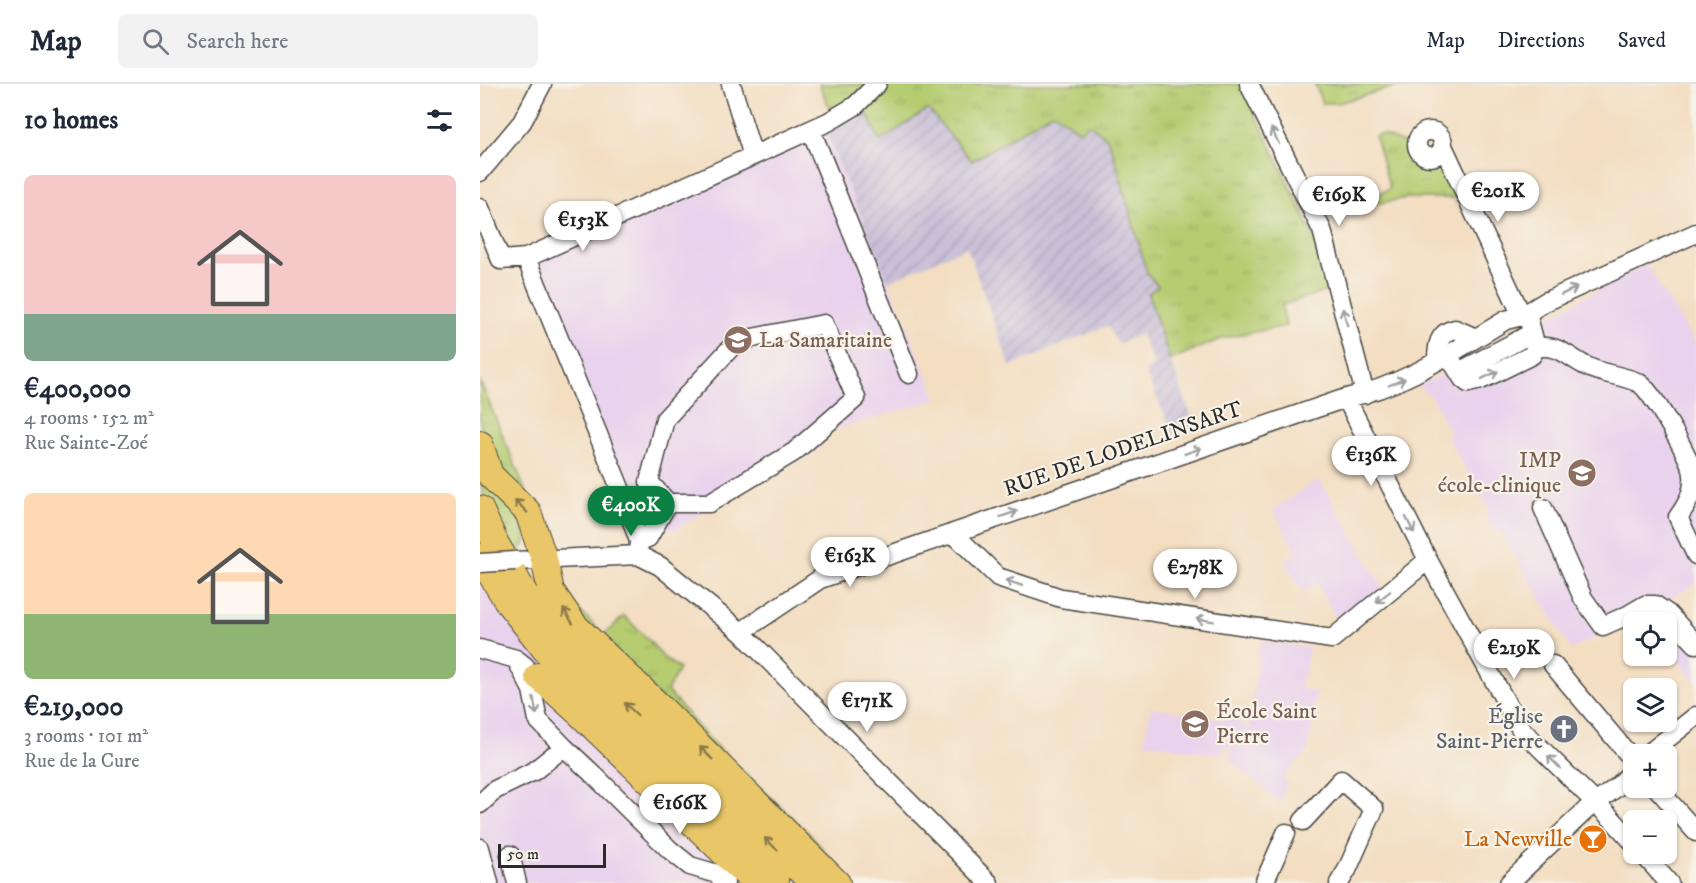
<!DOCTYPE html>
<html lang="en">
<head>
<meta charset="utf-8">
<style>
	:root { --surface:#fff; --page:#f2f2f3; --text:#1f2937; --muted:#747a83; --line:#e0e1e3; --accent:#0b8043 }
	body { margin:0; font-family:"IM FELL DW Pica",serif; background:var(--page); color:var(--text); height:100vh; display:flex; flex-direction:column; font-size:22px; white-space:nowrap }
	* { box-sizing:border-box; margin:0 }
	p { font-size:20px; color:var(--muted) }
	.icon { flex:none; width:33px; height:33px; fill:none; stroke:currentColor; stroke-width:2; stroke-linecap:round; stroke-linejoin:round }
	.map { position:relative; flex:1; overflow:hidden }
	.panel { display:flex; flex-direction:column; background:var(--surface); width:480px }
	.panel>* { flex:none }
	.tools { position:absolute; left:1143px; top:528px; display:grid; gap:12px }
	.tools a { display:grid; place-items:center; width:54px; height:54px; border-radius:9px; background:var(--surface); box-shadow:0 2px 4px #0004; font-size:30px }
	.scale { position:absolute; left:18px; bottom:15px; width:108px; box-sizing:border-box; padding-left:6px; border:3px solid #2b2b2b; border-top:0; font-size:16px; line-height:21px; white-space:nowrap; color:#2b2b2b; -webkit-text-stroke:4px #f7f3e8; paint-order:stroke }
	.price { position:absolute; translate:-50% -51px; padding:0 14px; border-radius:21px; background:#fff; color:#222; font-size:20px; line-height:39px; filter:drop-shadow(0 2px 3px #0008) }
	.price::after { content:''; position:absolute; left:50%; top:36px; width:18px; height:14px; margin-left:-9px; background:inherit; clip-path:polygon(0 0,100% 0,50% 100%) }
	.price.current { background:var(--accent); color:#fff }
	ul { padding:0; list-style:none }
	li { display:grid; align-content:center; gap:12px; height:318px; padding:0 24px }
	li span { display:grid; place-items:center; height:186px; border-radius:9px; color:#555 }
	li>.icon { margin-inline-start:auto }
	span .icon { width:108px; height:108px; fill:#fffc; stroke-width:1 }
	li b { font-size:26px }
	h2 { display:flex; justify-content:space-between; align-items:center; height:72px; padding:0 24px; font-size:26px }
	header { display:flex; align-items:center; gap:36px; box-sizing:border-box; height:84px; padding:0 30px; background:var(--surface); border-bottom:2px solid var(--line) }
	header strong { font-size:28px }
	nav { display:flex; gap:33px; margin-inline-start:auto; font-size:21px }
	.search { width:420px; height:54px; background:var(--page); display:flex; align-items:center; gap:15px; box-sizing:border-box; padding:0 21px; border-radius:9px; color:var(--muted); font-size:22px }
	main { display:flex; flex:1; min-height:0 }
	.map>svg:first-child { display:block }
</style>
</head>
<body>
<header>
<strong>Map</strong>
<div class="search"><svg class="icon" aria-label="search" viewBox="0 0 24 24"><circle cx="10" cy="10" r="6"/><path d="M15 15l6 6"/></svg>Search here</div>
<nav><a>Map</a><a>Directions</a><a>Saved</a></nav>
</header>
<main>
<section class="panel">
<h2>10 homes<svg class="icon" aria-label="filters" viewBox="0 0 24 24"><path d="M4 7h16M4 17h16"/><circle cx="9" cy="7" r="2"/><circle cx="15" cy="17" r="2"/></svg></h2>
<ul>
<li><span style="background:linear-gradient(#f6c9c9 75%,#7fa58c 0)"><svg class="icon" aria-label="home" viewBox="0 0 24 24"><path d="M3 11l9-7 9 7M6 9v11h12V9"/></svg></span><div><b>€400,000</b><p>4 rooms · 152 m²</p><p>Rue Sainte-Zoé</p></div></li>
<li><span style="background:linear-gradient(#ffd9b3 65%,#8fb573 0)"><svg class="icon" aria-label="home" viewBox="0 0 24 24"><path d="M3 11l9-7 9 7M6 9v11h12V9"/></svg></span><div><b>€219,000</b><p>3 rooms · 101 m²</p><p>Rue de la Cure</p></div></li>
</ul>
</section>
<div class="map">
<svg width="1216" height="799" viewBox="0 0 1216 799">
	<defs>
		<pattern id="industrial-furrows" width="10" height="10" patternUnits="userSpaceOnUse" patternTransform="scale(1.5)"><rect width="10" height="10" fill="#c9bfd7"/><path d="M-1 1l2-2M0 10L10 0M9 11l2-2" fill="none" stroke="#ada4b9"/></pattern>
		<pattern id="grass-tufts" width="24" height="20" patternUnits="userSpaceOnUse" patternTransform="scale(1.5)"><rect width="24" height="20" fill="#b5cc71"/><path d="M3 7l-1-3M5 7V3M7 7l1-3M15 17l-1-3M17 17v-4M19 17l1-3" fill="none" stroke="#9caf62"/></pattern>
	</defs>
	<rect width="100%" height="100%" fill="#f7f3e8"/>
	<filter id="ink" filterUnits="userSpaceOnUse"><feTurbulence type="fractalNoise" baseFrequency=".0167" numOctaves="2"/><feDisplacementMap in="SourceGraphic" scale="12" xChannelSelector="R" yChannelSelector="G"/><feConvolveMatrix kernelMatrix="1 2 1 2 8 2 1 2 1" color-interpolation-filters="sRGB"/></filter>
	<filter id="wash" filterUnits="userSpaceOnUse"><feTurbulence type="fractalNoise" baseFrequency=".008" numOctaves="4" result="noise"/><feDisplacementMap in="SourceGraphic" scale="24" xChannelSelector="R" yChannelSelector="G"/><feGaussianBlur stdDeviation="1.35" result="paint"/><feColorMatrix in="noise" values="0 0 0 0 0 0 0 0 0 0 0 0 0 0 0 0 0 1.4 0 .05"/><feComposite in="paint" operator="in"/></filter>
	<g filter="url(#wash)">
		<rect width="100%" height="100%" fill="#f3dec2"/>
		<path fill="#e9d2ed" d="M344 44 457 315 345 349 338 366 222 429 195 446 157 441 52 177Z
			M1166 180 1216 260V500L1182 518 1216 549V599L1187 563 1186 538H1166L1158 530 1145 540 1091 565 1019 446 1013 447 1004 431 1009 426 967 352 970 349 951 312 938 303Z
			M839 395 903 503 859 538 837 500 822 508 805 477 817 468 793 426Z
			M0 497 22 526 275 799H0Z
			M780 557 829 563 825 590 822 592 820 604 837 608 828 667 803 694 808 699 800 718 749 676 751 664 744 662 742 671 664 658 671 623 746 636 748 630 769 645Z"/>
		<path fill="url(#industrial-furrows)" d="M385 25 400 56 448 25 492 77 573 28 599 47 608 39 627 54 633 68 678 203 668 210 690 276 716 344 693 350 665 287 675 282 661 250 638 260 627 242 530 282 487 163 408 197 344 44Z"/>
		<path fill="url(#grass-tufts)" stroke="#707c4e" stroke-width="1.5" d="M339 0H386L354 34Z
			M403 0H761L838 161 849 206 802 221 806 242 743 254 690 276 668 210 678 202 667 189 633 68 627 54 609 40 600 47 573 28 492 77 448 25 400 57 385 25Z
			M835 0H925L858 19H842Z
			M901 50 929 61C932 84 948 80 964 80L980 114H928L894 120 892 112 910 105 895 52Z
			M0 297 52 422 15 385 0 340Z
			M0 390 39 430 47 455 42 464 31 467C18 444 0 417 0 390Z
			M96 523 124 551 144 532 168 555 182 572 199 585 187 607 234 660 331 751 361 787 105 541Z"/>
	</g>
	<g filter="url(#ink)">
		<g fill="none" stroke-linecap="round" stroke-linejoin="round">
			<g stroke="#494642" stroke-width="21">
				<path id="minor" d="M251 0 273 72
					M769 0 842 146 885 310
					M331 46 429 290
					M937 60a13 13 0 1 1 26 0a13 13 0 1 1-26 0Z
					M963 62 1042 232
					M0 88 42 38 62 0
					M0 124 21 176 46 174
					M344 240 376 314 314 368 229 419H188L169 398 185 335 257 257Z
					M1056 263C1081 261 1086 272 1106 282 1123 291 1143 291 1159 299 1171 305 1212 376 1213 390 1215 406 1208 420 1198 433L1216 471
					M968 271 983 295 988 299 1001 296 1052 271 1056 263 1047 229
					M957 277C957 263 958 248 975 245L996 254
					M979 288 1052 249
					M866 314 948 476 1040 644 1131 734 1154 759
					M1063 424 1103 514 1123 542 1148 531 1165 521H1175L1188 530 1216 560
					M473 449 518 493 581 514 852 555 948 476
					M159 457 168 454 188 419
					M158 471 159 457 142 409 46 174 348 38 375 22 397 0
					M35 477 158 471 180 482 261 548 509 799
					M261 548 340 495 866 314C925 302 975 266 1026 236L1042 232 1065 218 1216 149
					M0 565 36 575 45 582
					M36 575 52 606 58 636 84 663 115 692 190 766 210 782 237 790 245 799
					M1073 581 1154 677
					M1168 670 1216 632
					M1177 704 1216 748
					M0 720 15 706 54 687 84 663
					M823 737 861 696 894 725 867 786 859 799
					M0 764 9 799
					M1163 770 1189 799
					M30 771 37 799
					M784 799 806 749
					M1029 799 1106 726 1137 703 1154 686"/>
			</g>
			<g stroke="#494642" stroke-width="28">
				<path id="highway" d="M0 360 10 391 48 428 64 475 71 507 95 542 178 621 357 799
					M0 425 16 460 48 515 95 572 317 784 335 799
					M0 473 29 520 83 588 250 748 296 799
					M58 592 98 628 275 799"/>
			</g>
			<use href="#minor" stroke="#fff" stroke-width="18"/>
			<use href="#highway" stroke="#e9c769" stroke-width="26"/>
			<g stroke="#494642" stroke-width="21" stroke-linecap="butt">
				<path id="minor-bridge" d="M0 479 35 477"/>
			</g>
			<use href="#minor-bridge" stroke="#fff" stroke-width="18"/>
		</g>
		<defs><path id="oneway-shaft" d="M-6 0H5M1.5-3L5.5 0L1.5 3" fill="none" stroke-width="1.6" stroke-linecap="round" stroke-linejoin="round" transform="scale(1.5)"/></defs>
		<g stroke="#a0a0a0">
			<use href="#oneway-shaft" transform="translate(795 52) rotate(-116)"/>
			<use href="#oneway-shaft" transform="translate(1089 207) rotate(-25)"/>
			<use href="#oneway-shaft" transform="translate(865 233) rotate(-105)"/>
			<use href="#oneway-shaft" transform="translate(1010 291) rotate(-26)"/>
			<use href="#oneway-shaft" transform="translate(917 298) rotate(-23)"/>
			<use href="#oneway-shaft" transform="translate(713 367) rotate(-19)"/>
			<use href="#oneway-shaft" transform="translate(529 430) rotate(-19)"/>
			<use href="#oneway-shaft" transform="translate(930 441) rotate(63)"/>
			<use href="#oneway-shaft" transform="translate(534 499) rotate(-162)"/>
			<use href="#oneway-shaft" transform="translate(903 513) rotate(141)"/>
			<use href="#oneway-shaft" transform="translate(725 536) rotate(-171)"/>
			<use href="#oneway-shaft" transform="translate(55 622) rotate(79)"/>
			<use href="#oneway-shaft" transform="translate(1074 678) rotate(-135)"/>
		</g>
		<g stroke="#8a794a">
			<use href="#oneway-shaft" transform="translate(41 422) rotate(-134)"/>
			<use href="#oneway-shaft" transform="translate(88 532) rotate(-123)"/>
			<use href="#oneway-shaft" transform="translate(151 625) rotate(-136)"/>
			<use href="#oneway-shaft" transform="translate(226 669) rotate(-135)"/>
			<use href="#oneway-shaft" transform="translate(291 760) rotate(-136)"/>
		</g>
	</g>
	<defs>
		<g id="school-disc" transform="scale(1.5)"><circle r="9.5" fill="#8d6e63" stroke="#f7f3e8"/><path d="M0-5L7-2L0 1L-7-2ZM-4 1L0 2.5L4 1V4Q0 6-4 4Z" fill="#fff"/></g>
		<g id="university-disc" transform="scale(1.5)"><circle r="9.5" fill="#8d6e63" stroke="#f7f3e8"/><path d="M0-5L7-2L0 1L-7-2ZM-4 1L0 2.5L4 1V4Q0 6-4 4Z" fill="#fff"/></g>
		<g id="church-disc" transform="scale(1.5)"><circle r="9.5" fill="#6b7280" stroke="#f7f3e8"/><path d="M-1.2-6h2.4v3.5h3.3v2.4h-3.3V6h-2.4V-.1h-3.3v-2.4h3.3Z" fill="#fff"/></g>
		<g id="bar-disc" transform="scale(1.5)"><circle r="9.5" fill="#e8710a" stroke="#f7f3e8"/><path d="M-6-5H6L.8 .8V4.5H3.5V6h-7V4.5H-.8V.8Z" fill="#fff"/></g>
	</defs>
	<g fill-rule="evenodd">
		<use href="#school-disc" x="258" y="256"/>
		<use href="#university-disc" x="1102" y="389"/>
		<use href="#school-disc" x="715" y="640"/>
		<use href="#church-disc" x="1084" y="645"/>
		<use href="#bar-disc" x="1113" y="755"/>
	</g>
	<g text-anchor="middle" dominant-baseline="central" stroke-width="4.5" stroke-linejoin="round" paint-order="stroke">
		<g font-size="22" fill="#785e54" stroke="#f7f3e8" text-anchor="start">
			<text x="279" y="256">La Samaritaine</text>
			<text x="1081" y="376" text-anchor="end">IMP<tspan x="1081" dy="25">école-clinique</tspan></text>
			<text x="736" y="627">École Saint<tspan x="736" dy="25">Pierre</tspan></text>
		</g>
		<g font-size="22" fill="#2b2b2b" stroke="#f7f3e8">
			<text transform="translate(643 365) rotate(-19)">RUE DE LODELINSART</text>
		</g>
		<g font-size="22" fill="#5b616d" stroke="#f7f3e8" text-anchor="end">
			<text x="1063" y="632">Église<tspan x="1063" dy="25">Saint-Pierre</tspan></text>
		</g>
		<g font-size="22" fill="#c56008" stroke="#f7f3e8" text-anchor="end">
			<text x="1092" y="755">La Newville</text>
		</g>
	</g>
</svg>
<div class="tools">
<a><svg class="icon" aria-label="locate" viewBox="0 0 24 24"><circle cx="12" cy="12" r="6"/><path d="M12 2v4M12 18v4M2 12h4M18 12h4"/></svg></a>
<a><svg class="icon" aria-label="layers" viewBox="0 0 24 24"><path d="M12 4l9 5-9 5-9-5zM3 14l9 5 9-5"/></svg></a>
<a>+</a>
<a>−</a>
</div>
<div class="scale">50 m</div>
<b class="price" style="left:1018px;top:139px">€201K</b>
<b class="price" style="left:859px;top:143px">€169K</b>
<b class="price" style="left:103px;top:168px">€153K</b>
<b class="price" style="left:891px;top:403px">€136K</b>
<b class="price current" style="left:151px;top:453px">€400K</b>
<b class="price" style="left:370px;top:504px">€163K</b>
<b class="price" style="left:715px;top:516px">€278K</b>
<b class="price" style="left:1034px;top:596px">€219K</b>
<b class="price" style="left:387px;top:649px">€171K</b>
<b class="price" style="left:200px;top:751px">€166K</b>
</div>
</main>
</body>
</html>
